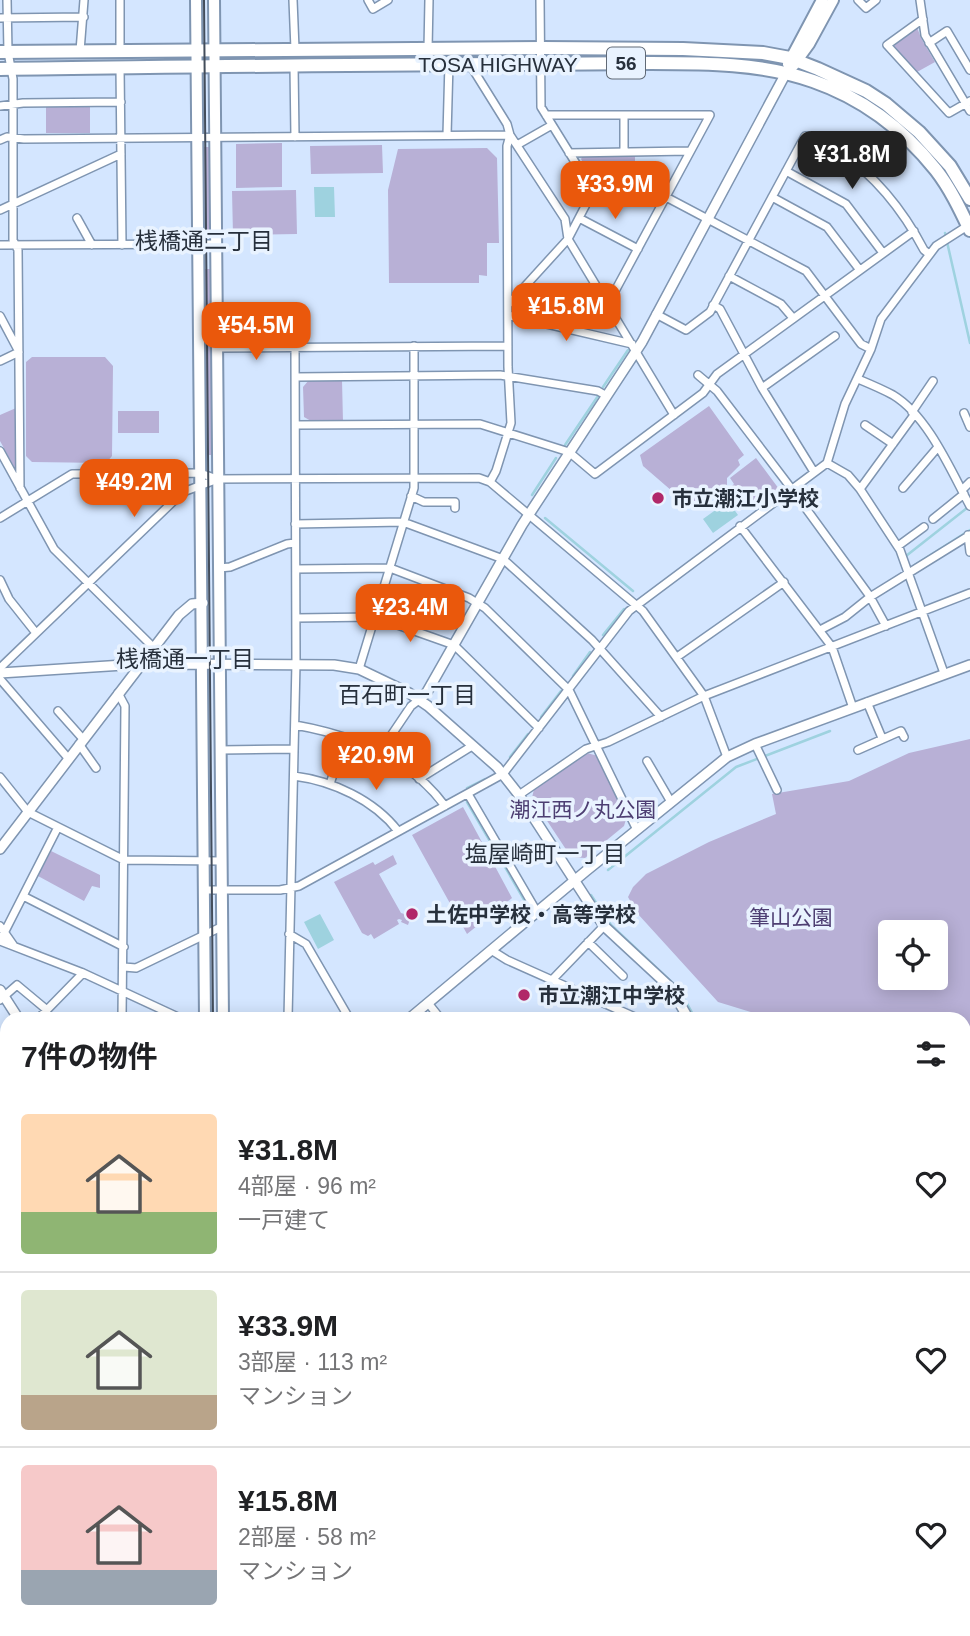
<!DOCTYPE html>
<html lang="ja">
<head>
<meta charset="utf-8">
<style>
	:root { --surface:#fff; --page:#f2f2f2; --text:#202124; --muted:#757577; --line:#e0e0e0; --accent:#ea580c }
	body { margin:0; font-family:Helvetica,"Noto Sans JP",sans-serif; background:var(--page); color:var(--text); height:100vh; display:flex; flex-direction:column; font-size:26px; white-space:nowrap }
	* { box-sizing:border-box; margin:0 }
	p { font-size:23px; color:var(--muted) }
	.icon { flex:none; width:38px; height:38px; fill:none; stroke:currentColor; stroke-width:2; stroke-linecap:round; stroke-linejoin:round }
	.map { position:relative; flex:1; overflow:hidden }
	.side { position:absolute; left:0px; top:1012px; width:971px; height:625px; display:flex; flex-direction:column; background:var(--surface); border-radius:21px 21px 0 0; box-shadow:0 4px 18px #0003 }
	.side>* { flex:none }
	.fabs { position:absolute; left:878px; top:920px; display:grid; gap:14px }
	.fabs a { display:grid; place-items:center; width:70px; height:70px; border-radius:7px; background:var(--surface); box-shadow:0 4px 18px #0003; font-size:35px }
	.price { position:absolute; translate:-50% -60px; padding:0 16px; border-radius:14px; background:var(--accent); color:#fff; font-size:23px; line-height:46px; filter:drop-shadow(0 2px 4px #0008) }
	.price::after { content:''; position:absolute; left:50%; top:42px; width:21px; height:16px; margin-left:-10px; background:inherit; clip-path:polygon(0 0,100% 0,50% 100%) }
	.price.active { background:#222; color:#fff }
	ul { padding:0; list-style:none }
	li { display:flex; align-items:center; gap:21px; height:175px; padding:0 21px }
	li+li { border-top:2px solid var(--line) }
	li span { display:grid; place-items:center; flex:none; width:196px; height:140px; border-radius:7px; color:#555 }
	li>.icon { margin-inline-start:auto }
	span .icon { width:84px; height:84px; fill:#fffc; stroke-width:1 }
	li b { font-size:30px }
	h2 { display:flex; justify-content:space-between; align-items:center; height:84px; padding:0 21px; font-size:30px }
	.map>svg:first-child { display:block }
</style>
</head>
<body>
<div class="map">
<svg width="970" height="1636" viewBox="0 0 970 1636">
	<rect width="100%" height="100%" fill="#d4e6ff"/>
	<path fill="#b8b0d6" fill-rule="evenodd" d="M917 27 921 38 935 62 917 72 894 46 896 43Z
		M46 105 90 106V133H46Z
		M282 143V187L236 188V144Z
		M382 145 383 173 311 174 310 146Z
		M204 147H211V231H205Z
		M487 148 497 158 499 243H487V276L479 275V283H389L388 190 398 149Z
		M584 154 635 155V186L593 181 581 159Z
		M296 190 297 234 233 235 232 191Z
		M205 269H212L213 455H207Z
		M32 357H105L113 366 112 456 106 463 32 462 26 456V362Z
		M309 380H342L343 422 311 421 304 417 303 387Z
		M709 406 744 455 738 460 740 465 727 478V488L704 504H687L643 466 640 455Z
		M16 408V470L0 441V415Z
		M118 411H159V433H118Z
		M756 458 779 489 753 508 750 505 748 507 733 489 731 487 734 484 730 478Z
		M970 739V1295L964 1292V1018H765L754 1013 718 1002 637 913 628 897 633 887 646 874 709 842 776 814 772 794 849 781 909 753ZM891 933H936V978H891Z
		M587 753 598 756 627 816 624 826 585 858 571 857 532 798 534 789Z
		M463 807 512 898 467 934 412 835Z
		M51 851 100 875V888L92 886 84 901 38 876Z
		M393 855 397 864 379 874 401 913 411 916 408 925 401 922 402 920 399 919 397 920 399 924 374 939 371 934 368 936 362 933 334 882 373 862 375 865Z"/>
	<path fill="#9ed2df" d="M314 187H334L335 217H315Z
		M728 501 738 515 713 533 703 519Z
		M320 914 334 940 318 949 304 922Z
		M0 1200 7 1207V1368L0 1362Z
		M964 1504 970 1506V1636H911L892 1629H964Z"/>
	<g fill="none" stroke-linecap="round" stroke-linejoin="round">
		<path stroke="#9ed2df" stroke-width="2.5" d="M945 233 970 343
			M603 387 628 350
			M565 445 598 396
			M532 495 556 458
			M545 518 633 591
			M906 556 967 508
			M913 566 970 530
			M603 635 624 609
			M573 676 590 652
			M541 717 561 691
			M510 757 528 734
			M467 788 485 779
			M467 802 526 903
			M608 870 736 767 830 731
			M591 895 611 925 679 989 695 1018
			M967 1411 970 1412"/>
		<g stroke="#7f95b1" stroke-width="10">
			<path id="minor" d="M7 0 8 52 13 79V240L18 250 20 488
				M293 0 295 49
				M368 0 373 9 388 0
				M540 0 541 107 593 191 666 197 806 271 861 344 871 349
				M858 0 866 8 876 0
				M920 0 925 35 970 111
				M0 18 84 17
				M923 19 887 45 949 113 970 101
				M929 43 947 31 970 70
				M428 49 429 0
				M80 51 84 0
				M120 51V0
				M469 63 507 124 510 135 565 219 568 239 674 415
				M294 66 295 137
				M120 68 122 245
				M0 106 23 103 121 102
				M546 115H710L608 304
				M624 115V151
				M447 135 449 63
				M0 140 7 137 24 139 510 135
				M517 145 552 125
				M569 153 690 151
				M786 171 846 204 883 253
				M772 197 827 227 859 269
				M0 210 121 154
				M77 218 92 245
				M579 218 638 249
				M0 245 216 244
				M729 276 781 304 793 318
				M508 305 568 239 593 191
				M713 305 720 309 762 388 814 472
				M656 314 686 330 710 312 805 136C816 136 830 145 839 151 877 177 903 210 924 250L929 254
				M508 315 632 344
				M0 316 17 348
				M216 348 508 346
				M0 361 19 352
				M698 375 717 391 791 488 869 595 886 626
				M296 377 500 375 598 391 607 396
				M858 379C870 384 882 389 893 395 928 416 951 471 970 506
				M762 388 835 336
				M912 412 933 381
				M964 413 970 427
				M296 425 480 424 569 452 595 474 703 393 717 374 914 231
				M865 425 893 444
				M0 451 54 549 153 647
				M827 463 848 475 860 489 900 550 944 673
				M490 482 496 471 511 423 508 367 507 146 510 135
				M903 488 938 447
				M860 489 914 415
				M962 490 970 482
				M411 496 424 502H455V508
				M0 518 72 474 200 473 217 479
				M933 519 964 494
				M295 524 403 522 503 559 592 640 661 717
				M740 526 832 647 853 708
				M968 535 970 552
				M898 546 924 527
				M219 568 230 567 287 544 295 543
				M296 569 390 568 469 598 485 608 569 690 637 830
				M0 580 9 599 36 633
				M296 618 375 617 454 645 539 728
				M820 630 845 617 870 597 970 535
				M677 657 784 582
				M0 668 183 492 218 479 479 478 490 482 643 611 704 696 727 757
				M359 669 414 488V346
				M0 679 68 758
				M118 693 125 706 122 1018
				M867 702 882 738
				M58 711 83 739
				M295 725C352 735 409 757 445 806
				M79 744 96 768
				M755 744 777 790
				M220 750 294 749
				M858 750 901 731 904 737
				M380 752 411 706 419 700
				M647 761 671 802
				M294 776C333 781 374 800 398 831
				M0 777 28 812 124 860 221 861
				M419 779 472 746
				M330 784 345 737
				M468 794 537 912
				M519 795 586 749 608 742 704 696 970 593
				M205 890H280L299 886 503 774 629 611 827 463 845 404 871 349 881 319 936 246 969 225
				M23 896 124 947
				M0 926 14 946
				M289 934 306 944 349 1018
				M0 941 83 973 180 1018
				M0 941 58 827
				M588 942 623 976
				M491 950 507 960 637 1018
				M124 967 136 968 221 927
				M552 980 604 926
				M0 1000 17 985 47 1010
				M428 1003 440 1018
				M39 1018 83 973
				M288 1018 296 663 295 348
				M0 1059 7 1052
				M0 1088 7 1096
				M0 1166 7 1173
				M0 1406 7 1411
				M964 1409 970 1392
				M0 1450 7 1439
				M964 1458 970 1459
				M0 1503 7 1493
				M244 1629 256 1636
				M504 1629 532 1636
				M713 1629 733 1636
				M851 1629 864 1636
				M84 1636 89 1629
				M184 1636 189 1629
				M281 1636 284 1629
				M315 1636 318 1629
				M330 1636 333 1629
				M400 1636 402 1629
				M600 1636 602 1629
				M636 1636 638 1629"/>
		</g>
		<g stroke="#7f95b1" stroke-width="12">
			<path id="tertiary" d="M0 673 139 664 334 665 359 669 409 693 428 706 497 767 519 795 604 926 671 988 688 1018
				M419 700 427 692 522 525 642 342 786 73
				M0 849 179 615 192 604 203 603
				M0 990 18 1018
				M410 1018 586 871 727 757 755 744 970 665
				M0 1518 7 1524
				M141 1629 149 1636
				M491 1636 493 1629
				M701 1636 703 1629"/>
		</g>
		<g stroke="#7f95b1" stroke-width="13">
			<path id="secondary" d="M964 1335H970"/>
		</g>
		<g stroke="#7f95b1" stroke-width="14">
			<path id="primary" d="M196 0 205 1018
				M214 0 223 1018
				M788 64 822 0
				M793 66 809 44 833 0
				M0 1619 7 1609
				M9 1636 14 1629"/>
		</g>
		<g stroke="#7f95b1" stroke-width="16">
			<path id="trunk" d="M0 52 542 48 683 49 763 53 790 58 818 69 866 91 886 104 919 132 950 166 970 199
				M0 69C175 67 349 64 524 64 566 64 609 63 651 63 705 63 762 63 813 81 862 98 904 130 936 170 950 188 960 209 970 230"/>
		</g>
		<use href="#minor" stroke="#fff" stroke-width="7"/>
		<use href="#tertiary" stroke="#fff" stroke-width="9"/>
		<use href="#secondary" stroke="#fff" stroke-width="10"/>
		<use href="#primary" stroke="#fff" stroke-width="10"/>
		<use href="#trunk" stroke="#fff" stroke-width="12"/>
		<path stroke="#434d5b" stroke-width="2" d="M204 0 213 1018
			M0 1629 7 1620"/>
	</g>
	<g fill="#b12869" stroke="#e9f3ff" stroke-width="2.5">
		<circle cx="658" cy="498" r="7"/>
		<circle cx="412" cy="914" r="7"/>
		<circle cx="524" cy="995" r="7"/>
	</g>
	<g text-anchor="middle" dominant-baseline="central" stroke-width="7" stroke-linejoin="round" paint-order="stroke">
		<rect fill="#e9f3ff" stroke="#616a76" stroke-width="2" x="607" y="47.5" width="38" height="31" rx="5"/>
		<g font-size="19" font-weight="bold" fill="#27303c">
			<text x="626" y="63">56</text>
		</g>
		<g font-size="21" fill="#27303c" stroke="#e9f3ff">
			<text x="498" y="64">TOSA HIGHWAY</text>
		</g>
		<g font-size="21" font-weight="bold" fill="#27303c" stroke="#e9f3ff" text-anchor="start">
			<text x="672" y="498">市立潮江小学校</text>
			<text x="426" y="914">土佐中学校・高等学校</text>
			<text x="538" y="995">市立潮江中学校</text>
		</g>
		<g font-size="21" fill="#4d3e72" stroke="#e9f3ff">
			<text x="583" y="809">潮江西ノ丸公園</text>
			<text x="791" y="917">筆山公園</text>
		</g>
		<g font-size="23" fill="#27303c" stroke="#e9f3ff">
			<text x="204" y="241">桟橋通二丁目</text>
			<text x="185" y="659">桟橋通一丁目</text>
			<text x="407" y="695">百石町一丁目</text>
			<text x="545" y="854">塩屋崎町一丁目</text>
		</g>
	</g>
</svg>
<div class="fabs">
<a><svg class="icon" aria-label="locate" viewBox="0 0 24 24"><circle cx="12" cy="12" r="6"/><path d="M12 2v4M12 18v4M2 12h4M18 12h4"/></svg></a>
</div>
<b class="price active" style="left:852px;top:191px">¥31.8M</b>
<b class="price" style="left:615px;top:221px">¥33.9M</b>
<b class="price" style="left:566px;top:343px">¥15.8M</b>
<b class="price" style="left:256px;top:362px">¥54.5M</b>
<b class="price" style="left:134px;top:519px">¥49.2M</b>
<b class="price" style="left:410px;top:644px">¥23.4M</b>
<b class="price" style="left:376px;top:792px">¥20.9M</b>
<section class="side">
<h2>7件の物件<svg class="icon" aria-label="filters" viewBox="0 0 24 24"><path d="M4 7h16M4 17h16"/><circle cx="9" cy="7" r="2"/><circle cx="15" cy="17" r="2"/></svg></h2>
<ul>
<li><span style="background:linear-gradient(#ffd9b3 70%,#8fb573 0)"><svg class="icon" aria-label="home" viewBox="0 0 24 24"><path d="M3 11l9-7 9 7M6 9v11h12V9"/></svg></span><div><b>¥31.8M</b><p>4部屋 · 96 m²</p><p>一戸建て</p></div><svg class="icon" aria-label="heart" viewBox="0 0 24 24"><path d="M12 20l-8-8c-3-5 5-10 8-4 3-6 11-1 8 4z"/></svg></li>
<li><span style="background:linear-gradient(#dfe7d0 75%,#b9a48a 0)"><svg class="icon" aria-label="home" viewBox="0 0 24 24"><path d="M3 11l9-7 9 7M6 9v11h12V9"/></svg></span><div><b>¥33.9M</b><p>3部屋 · 113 m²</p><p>マンション</p></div><svg class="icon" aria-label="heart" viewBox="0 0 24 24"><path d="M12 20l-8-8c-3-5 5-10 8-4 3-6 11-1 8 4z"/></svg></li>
<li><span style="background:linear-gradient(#f6c9c9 75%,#9aa5b1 0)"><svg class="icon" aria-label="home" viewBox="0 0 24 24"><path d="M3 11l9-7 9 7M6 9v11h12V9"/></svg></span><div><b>¥15.8M</b><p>2部屋 · 58 m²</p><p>マンション</p></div><svg class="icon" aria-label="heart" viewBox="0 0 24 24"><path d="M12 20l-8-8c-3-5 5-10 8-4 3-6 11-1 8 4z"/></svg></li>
</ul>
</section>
</div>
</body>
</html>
